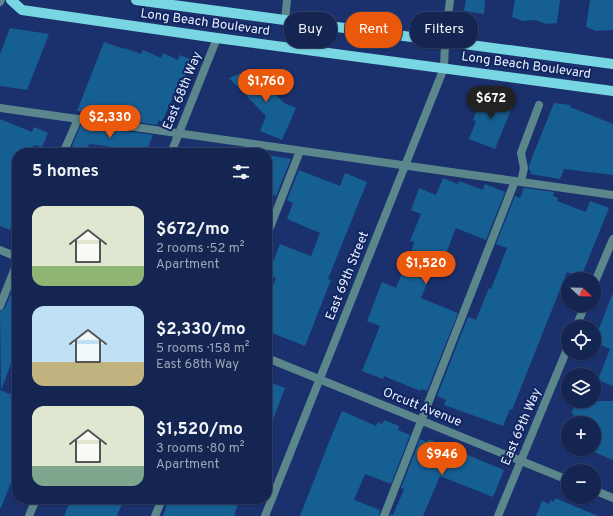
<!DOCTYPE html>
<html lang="en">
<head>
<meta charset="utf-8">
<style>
	:root { --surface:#142552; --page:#1d2d59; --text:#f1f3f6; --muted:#9da5b8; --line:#334269; --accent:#ea580c }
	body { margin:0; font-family:Overpass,sans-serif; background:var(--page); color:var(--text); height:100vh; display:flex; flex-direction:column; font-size:15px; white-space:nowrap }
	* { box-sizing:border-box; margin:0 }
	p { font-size:13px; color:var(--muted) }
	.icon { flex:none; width:22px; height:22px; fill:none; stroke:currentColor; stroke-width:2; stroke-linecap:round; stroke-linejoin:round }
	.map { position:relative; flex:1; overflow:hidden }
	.details { position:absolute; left:12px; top:148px; width:260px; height:356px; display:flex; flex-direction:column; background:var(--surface); border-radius:16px; box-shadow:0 1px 3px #0004,0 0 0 1px var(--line) }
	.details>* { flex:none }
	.banner { position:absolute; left:284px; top:12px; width:269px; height:36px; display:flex; gap:8px }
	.needle { width:26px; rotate:112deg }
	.buttons { position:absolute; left:561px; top:272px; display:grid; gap:8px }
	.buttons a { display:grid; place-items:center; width:40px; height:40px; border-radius:50%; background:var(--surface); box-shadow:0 1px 3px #0004,0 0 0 1px var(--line); font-size:20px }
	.price { position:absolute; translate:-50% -34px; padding:0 9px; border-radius:14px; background:var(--accent); color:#fff; font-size:13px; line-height:26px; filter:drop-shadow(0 1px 2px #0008) }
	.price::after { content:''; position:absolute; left:50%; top:24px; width:12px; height:9px; margin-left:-6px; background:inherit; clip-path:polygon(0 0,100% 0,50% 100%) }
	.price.on { background:#222; color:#fff }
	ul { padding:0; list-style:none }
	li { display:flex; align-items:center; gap:12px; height:100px; padding:0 20px }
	li span { display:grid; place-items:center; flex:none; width:112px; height:80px; border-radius:12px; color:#555 }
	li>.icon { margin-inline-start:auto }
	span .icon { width:48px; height:48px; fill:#fffc; stroke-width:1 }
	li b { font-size:17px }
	h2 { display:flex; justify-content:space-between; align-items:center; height:48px; padding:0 20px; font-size:17px }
	.pill { padding:0 14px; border-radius:16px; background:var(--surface); box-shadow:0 1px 3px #0004,0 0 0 1px var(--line); font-size:14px; line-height:36px }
	.pill.on { background:var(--accent); color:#fff }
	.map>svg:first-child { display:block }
</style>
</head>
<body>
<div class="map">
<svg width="613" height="516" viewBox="0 0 613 516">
	<rect width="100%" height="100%" fill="#1b316d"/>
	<path fill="#165f93" d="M466 0H485L484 14 464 11Z
		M515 0H560L557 23 546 24 536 20 523 21 512 17Z
		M590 0H613V30L596 31 586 27Z
		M10 28 49 34 27 90 0 86V54Z
		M104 42 124 49 125 48 141 54 143 50 161 58 163 53 178 60 180 55 192 60 182 85 179 83 162 122 159 120 157 125 84 114 85 112 77 111Z
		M251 69 284 103 296 108 282 140 260 131 266 116 229 78Z
		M486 96 515 100 495 149 469 139 476 121 473 120 481 99 484 100Z
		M554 103 571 105 570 107 613 124V175L564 169 560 179 530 174 531 171 529 170V165Z
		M0 119 32 132 34 127 48 133 42 147 34 145 31 153H17V212L10 230 0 226Z
		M81 125 153 135 146 153 139 150 89 144 85 153H71L74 147 72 146Z
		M267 155 291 159 276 196 267 192Z
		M300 167 299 170 340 186 345 173 367 182 328 279 331 280 305 346 267 331V299L276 278 268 275 280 244 311 256 320 233 287 219 293 203 287 200Z
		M443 178 458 184 459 181 483 190 485 184 505 192 486 240 456 228 437 276 431 274 421 298 458 313 427 391 421 389 420 391 384 376 383 379 362 371 380 326 367 321 382 282 396 288 412 250 414 242 410 241 421 214 411 210 419 188 436 195Z
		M524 188 554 192 553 196 558 198 557 201 586 212 590 201 609 208 581 277 567 272 512 410 510 409 503 426 444 405 446 400 437 396 468 317 476 320 489 288 491 289 507 248 496 244 515 196 520 198Z
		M14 286 17 287V342L12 355 14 356 1 390 0 311 5 308Z
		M612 295H613V386L598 380 610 349 594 342Z
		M267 381 285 388 268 433H267Z
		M0 390 17 397V467L1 508H0Z
		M577 401H613V460L594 452V423H569L574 414 571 413Z
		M342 411 376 426 378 422 382 424 384 420 399 426 398 430 410 435 391 484 365 474 354 500 380 510 379 516H300L329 442Z
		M420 439 427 442 429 439 504 470 493 497 440 476 423 516H390L391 514 393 515 404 489 401 488Z
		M555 498 598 516H536L542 501 549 504 551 500 554 502Z
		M71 499H124L117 516H64Z
		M169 499H225L238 504 234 516H163Z"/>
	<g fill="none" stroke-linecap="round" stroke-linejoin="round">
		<path stroke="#5b878c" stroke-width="8" d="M285 20 287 0
			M445 42 450 0
			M0 108 613 195
			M63 153 78 119
			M521 182 524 168 521 153 539 105
			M267 235 300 151
			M0 306 17 263
			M155 516 162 499
			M384 516 515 181"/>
		<path stroke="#5b878c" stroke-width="8" d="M0 2 1 0
			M171 153 217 38
			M0 250 17 257
			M594 284 613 239
			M576 327 585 305
			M267 358 568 480
			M594 490 613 498
			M29 516 36 499
			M265 516 444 68 445 42
			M498 516 568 347"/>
		<path stroke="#77d6e1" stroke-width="10" d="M11 0 22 10 217 38 613 91
			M136 0 613 64"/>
	</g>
	<g text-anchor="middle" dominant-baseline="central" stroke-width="4" stroke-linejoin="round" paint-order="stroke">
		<g font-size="13" fill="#e8effe" stroke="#112661">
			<text transform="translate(205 23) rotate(8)">Long Beach Boulevard</text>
			<text transform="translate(526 66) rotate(8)">Long Beach Boulevard</text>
			<text transform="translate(183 91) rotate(-68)">East 68th Way</text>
			<text transform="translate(348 276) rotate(-68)">East 69th Street</text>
			<text transform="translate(422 408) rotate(22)">Orcutt Avenue</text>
			<text transform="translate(522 427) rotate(-67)">East 69th Way</text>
		</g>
	</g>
</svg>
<div class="buttons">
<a><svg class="needle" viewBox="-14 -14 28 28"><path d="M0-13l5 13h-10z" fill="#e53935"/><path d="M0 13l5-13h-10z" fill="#9da5b8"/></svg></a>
<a><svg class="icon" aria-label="locate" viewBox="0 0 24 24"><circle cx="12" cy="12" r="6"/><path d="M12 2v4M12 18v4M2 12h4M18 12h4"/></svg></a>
<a><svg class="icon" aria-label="layers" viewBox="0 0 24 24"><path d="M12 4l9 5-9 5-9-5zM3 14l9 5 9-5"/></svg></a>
<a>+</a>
<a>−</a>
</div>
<b class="price" style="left:266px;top:103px">$1,760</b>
<b class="price on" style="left:491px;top:120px">$672</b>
<b class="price" style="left:110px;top:139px">$2,330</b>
<b class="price" style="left:426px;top:285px">$1,520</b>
<b class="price" style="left:442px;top:476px">$946</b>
<div class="banner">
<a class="pill">Buy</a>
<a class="pill on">Rent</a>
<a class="pill">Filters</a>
</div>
<section class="details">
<h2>5 homes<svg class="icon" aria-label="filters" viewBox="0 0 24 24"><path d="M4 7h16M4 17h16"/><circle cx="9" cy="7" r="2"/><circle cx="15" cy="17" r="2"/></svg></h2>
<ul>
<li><span style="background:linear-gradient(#dfe7d0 75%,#8fb573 0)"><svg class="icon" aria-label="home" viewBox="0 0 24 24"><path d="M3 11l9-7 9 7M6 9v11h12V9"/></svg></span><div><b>$672/mo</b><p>2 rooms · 52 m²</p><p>Apartment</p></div></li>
<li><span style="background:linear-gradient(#bfe0f5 70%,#c2b280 0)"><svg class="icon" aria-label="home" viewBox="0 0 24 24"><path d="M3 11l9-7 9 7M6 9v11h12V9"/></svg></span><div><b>$2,330/mo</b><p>5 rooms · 158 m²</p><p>East 68th Way</p></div></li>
<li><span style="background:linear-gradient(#dfe7d0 75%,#7fa58c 0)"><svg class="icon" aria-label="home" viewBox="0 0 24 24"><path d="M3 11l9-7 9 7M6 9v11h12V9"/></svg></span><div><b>$1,520/mo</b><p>3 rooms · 80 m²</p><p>Apartment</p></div></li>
</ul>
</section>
</div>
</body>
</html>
